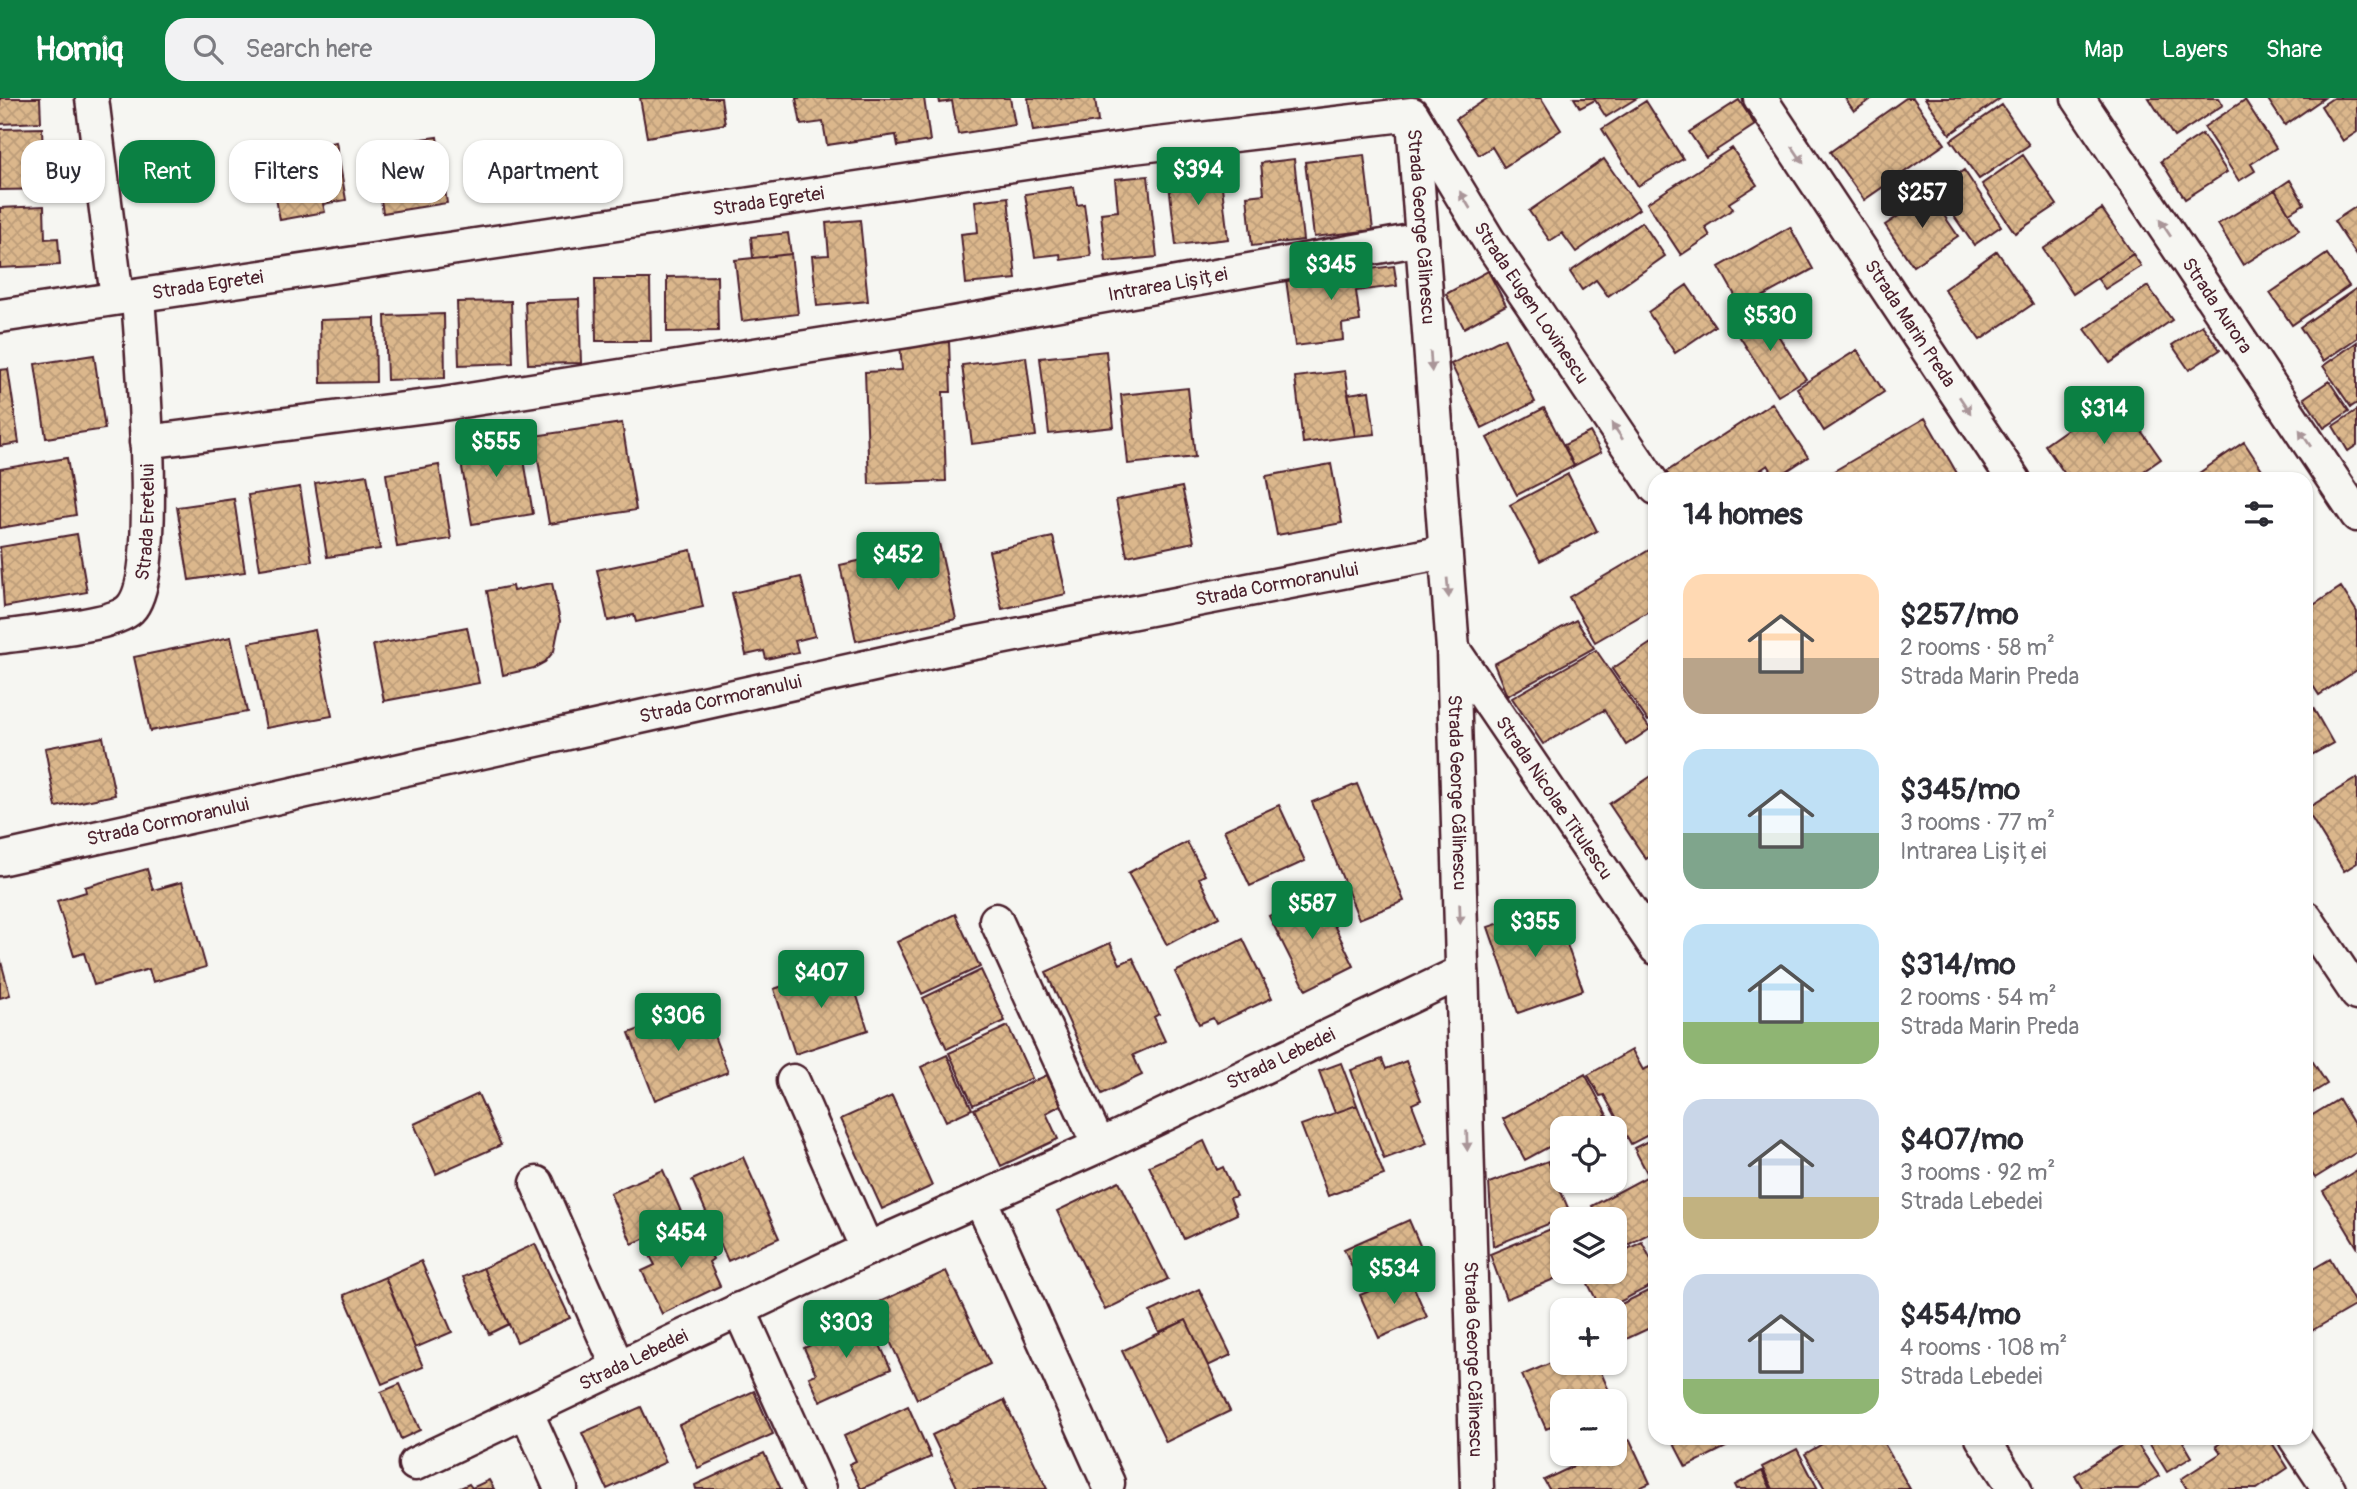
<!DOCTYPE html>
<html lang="en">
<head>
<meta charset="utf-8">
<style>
	:root { --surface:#fff; --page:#f2f2f3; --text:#2b2b33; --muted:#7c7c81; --accent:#0b8043 }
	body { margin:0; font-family:Pangolin,sans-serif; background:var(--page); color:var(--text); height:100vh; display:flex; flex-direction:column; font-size:26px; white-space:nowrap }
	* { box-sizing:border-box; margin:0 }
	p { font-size:23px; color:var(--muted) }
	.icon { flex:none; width:38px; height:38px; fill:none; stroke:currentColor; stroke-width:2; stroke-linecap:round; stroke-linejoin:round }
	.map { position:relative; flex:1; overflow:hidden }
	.drawer { position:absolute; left:1648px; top:374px; width:665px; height:973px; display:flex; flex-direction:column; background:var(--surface); border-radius:21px; box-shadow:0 2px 5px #0004 }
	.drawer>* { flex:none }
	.top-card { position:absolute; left:21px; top:42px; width:665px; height:63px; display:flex; gap:14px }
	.fabs { position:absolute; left:1550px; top:1018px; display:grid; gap:14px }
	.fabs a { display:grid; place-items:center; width:77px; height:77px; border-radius:14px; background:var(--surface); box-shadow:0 2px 5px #0004; font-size:35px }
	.price { position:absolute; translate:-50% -60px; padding:0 16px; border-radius:7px; background:var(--accent); color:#fff; font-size:23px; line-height:46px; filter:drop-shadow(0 2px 4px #0008) }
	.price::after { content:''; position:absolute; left:50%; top:42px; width:21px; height:16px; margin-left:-10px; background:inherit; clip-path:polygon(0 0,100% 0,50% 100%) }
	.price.active { background:#222; color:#fff }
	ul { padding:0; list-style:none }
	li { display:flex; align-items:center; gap:21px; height:175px; padding:0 35px }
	li span { display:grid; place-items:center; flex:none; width:196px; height:140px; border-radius:21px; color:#555 }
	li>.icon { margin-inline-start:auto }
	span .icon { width:84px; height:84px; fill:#fffc; stroke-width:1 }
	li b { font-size:30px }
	h2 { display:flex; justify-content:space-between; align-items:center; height:84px; padding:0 35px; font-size:30px }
	.tag { padding:0 24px; border-radius:21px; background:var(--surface); box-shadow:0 2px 5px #0004; font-size:24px; line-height:63px }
	.tag.active { background:var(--accent); color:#fff }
	header { display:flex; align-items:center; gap:42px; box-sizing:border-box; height:98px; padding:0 35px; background:var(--accent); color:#fff }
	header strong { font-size:33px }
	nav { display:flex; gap:38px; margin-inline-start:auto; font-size:24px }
	.search { width:490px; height:63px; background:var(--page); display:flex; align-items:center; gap:18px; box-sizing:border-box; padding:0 24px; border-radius:21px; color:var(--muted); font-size:26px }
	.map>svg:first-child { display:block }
</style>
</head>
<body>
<header>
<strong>Homiq</strong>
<div class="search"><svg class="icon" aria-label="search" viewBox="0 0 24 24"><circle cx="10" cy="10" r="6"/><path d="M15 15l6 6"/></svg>Search here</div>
<nav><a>Map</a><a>Layers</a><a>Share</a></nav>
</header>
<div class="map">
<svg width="2357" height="1391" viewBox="0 0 2357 1391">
	<defs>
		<pattern id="building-cross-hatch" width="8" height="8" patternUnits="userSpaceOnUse" patternTransform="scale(1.75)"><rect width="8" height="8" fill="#dbb78c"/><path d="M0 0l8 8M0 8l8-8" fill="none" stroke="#bd9d79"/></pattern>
	</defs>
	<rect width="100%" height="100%" fill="#f6f6f2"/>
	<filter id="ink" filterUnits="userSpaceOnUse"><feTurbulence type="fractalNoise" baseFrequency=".0143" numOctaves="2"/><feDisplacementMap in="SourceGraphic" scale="14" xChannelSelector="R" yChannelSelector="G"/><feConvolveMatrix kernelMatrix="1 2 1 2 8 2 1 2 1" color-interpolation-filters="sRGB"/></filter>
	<g filter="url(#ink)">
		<path fill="url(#building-cross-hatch)" stroke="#4a1f2b" stroke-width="2" d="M0 0H40L41 24 0 26Z
			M640 0H721L725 26 647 39Z
			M796 0H924L930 43 898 48 896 37 827 47 823 24 801 27Z
			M939 0H1010L1015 27 958 36 952 3 940 5Z
			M1028 0H1095L1098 24 1033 33Z
			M1488 0H1541L1561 32 1504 69 1492 49 1479 57 1456 21Z
			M1574 0H1637L1606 19 1595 2 1580 10Z
			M1845 0H1873L1854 13Z
			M1906 0H1913L1945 46 1864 102 1830 54Z
			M1925 0H2001L1950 36Z
			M2149 0H2219L2223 7 2174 39Z
			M2267 0H2324L2285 27Z
			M2333 0H2357V34L2343 43 2321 8Z
			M1739 2 1755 27 1706 59 1689 34Z
			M2245 2 2276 50 2251 66 2255 73 2239 83 2204 29Z
			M1646 3 1683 61 1638 88 1602 31Z
			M2002 7 2029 47 1979 81 1951 42Z
			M42 30 43 60H52L53 91 0 92V31Z
			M2202 36 2227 74 2185 101 2161 63Z
			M437 39 447 105 383 115 373 48Z
			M336 44 346 102 323 106 325 114 280 122 268 56Z
			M1732 50 1757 87 1729 105 1733 111 1705 129 1710 138 1681 157 1647 105Z
			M1364 57 1373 132 1314 139 1305 64Z
			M2023 57 2057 107 2015 135 1982 86Z
			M1294 61 1303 142 1252 148 1247 98 1264 96 1261 65Z
			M1604 61 1639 111 1576 154 1562 135 1550 143 1529 113Z
			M1220 71 1228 141 1176 147 1168 77Z
			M1964 72 2001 128 1974 147 1936 92Z
			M1148 78 1157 159 1106 164 1101 115 1118 113 1115 81Z
			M2290 82 2304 106 2289 115 2275 92Z
			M1074 89 1077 107 1084 106 1091 158 1061 162 1060 156 1035 159 1025 96Z
			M2275 92 2299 132 2243 167 2218 126Z
			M1930 97 1958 138 1913 168 1885 127Z
			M1008 99 1016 181 966 186 961 136 978 134 975 103Z
			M44 108 45 141 58 140 60 167 0 170V110Z
			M2357 108V158L2334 123Z
			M2102 111 2133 156 2073 196 2043 151Z
			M860 122 868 203 817 208 812 158 829 157 826 125Z
			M1642 124 1665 158 1608 198 1596 182 1582 192 1570 174Z
			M1790 129 1813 171 1742 210 1719 169Z
			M788 135 791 156 753 160 751 139Z
			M1997 153 2033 206 1980 242 1944 191Z
			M791 156 798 216 742 223 735 162Z
			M2133 156 2141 168 2105 191 2097 180Z
			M2327 156 2349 188 2292 227 2270 195Z
			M1394 168 1397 188 1356 193 1360 223 1342 226 1343 242 1295 248 1286 181Z
			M1488 173 1506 207 1464 230 1446 196Z
			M717 178 718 233 667 234V179Z
			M595 181H650L651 243H596Z
			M1687 187 1715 228 1675 255 1648 214Z
			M2148 188 2172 222 2110 265 2085 231Z
			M2357 190V240L2323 263 2300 229Z
			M579 201 581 265 528 266 525 203Z
			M511 203 513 265 459 267 457 204Z
			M1762 212 1806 281 1778 298 1734 230Z
			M444 216 445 280 387 282 385 218Z
			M375 220 376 284 321 285 320 222Z
			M2202 227 2220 252 2189 272 2172 247Z
			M1504 240 1535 304 1482 330 1451 266Z
			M949 244 951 294H943L946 383 869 386 865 274 902 272 900 245Z
			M2357 244V305L2351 309 2323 268Z
			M1857 252 1884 294 1824 333 1797 290Z
			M1106 253 1114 329 1049 336 1040 260Z
			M94 257 105 331 46 340 35 266Z
			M1026 259 1036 338 972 346 962 267Z
			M8 271 19 345 0 348V272Z
			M1345 273 1355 338 1303 345 1295 279Z
			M2329 283 2349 313 2324 330 2304 300Z
			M1188 290 1195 359 1128 366 1121 297Z
			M1369 293 1375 336 1355 338 1348 296Z
			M2116 297 2161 361 2131 382H2069L2045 347Z
			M1772 305 1808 359 1776 380 1768 367 1745 382H1671L1666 374Z
			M1544 310 1574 368 1517 397 1487 340Z
			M2357 312V347L2348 353 2333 328Z
			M1925 320 1958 377 1951 382H1839L1834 373Z
			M622 325 636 412 549 426 534 338Z
			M1590 334 1601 354 1574 368 1564 347Z
			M520 337 533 416 472 426 458 347Z
			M2244 344 2269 382H2189Z
			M67 360 76 417 0 430V371Z
			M1331 366 1342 425 1277 437 1266 378Z
			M439 367 451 441 397 449 386 376Z
			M1568 376 1597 433 1540 463 1510 407Z
			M367 377 380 451 327 459 315 385Z
			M300 389 312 463 260 471 248 397Z
			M1182 389 1194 444 1127 458 1116 402Z
			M234 401 245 474 189 482 177 409Z
			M77 436 87 494 4 509 0 449Z
			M1053 439 1066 496 1002 511 989 453Z
			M939 445 956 521 856 543 840 467Z
			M1656 448V509L1595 544 1569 499Z
			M691 452 703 509 636 524 634 517 608 523 597 472Z
			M801 479 815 538 795 543 798 554 766 561 764 553 746 557 732 495Z
			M552 485 560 523 554 553 545 564 534 570 503 577 487 493 512 488 513 493Z
			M2341 489 2357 514V572L2319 597 2306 577V512Z
			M1576 522 1594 550 1507 598 1494 566Z
			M467 529 479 585 384 603 373 547Z
			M315 532 332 618 266 630 249 545Z
			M231 539 247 614 150 633 134 559Z
			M1651 545 1656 551V619L1648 623 1612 571Z
			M1596 552 1650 631 1626 647 1604 612 1543 646 1512 600Z
			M2308 601 2333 645 2306 660V602Z
			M103 639 115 697 56 709 45 650Z
			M1656 675V754L1646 761 1609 706Z
			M2357 680V765L2344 773 2306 711Z
			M1357 686 1404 803 1359 821 1312 704Z
			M1279 707 1305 763 1250 788 1224 732Z
			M1187 744 1205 777 1199 780 1219 819 1167 847 1128 775Z
			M147 771 153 792 182 784 206 869 153 884 149 871 94 887 84 855 74 858 57 803 86 794 85 789Z
			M1318 794 1354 868 1306 892 1269 818Z
			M1553 807 1583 892 1518 915 1488 829Z
			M955 816 980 869 922 896 897 844Z
			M1243 841 1272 900 1216 926 1213 920 1199 926 1175 874Z
			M1110 845 1120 866 1133 860 1159 916 1154 919 1165 943 1133 957 1142 977 1102 996 1046 874Z
			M0 860 10 897 0 900Z
			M847 867 868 932 795 956 774 891Z
			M981 872 1005 923 947 951 923 900Z
			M702 907 728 974 655 1002 629 935Z
			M1008 928 1032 980 973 1007 949 955Z
			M1632 952 1643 972 1656 966V1033L1631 1046 1604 997 1600 998 1588 977Z
			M2306 953 2327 986 2306 999Z
			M947 957 972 1011 946 1023 921 969Z
			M1382 961 1386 971 1406 963 1421 1002 1412 1006 1427 1045 1384 1061 1351 972Z
			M1341 965 1357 1007 1335 1015 1319 973Z
			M1585 976 1607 1017 1582 1031H1563V1050L1558 1052 1554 1046 1525 1062 1503 1021Z
			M1047 977 1061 1007 1046 1015 1058 1041 1001 1068 974 1011Z
			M478 996 501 1047 436 1076 414 1026Z
			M892 998 932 1088 882 1111 841 1021Z
			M2339 1001 2357 1031V1054L2315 1080 2306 1066V1021Z
			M1357 1007 1384 1077 1328 1098 1301 1027Z
			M1656 1039V1085L1653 1086 1634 1050Z
			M1204 1043 1217 1072 1223 1069 1236 1098 1230 1100 1237 1116 1184 1141 1149 1068Z
			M743 1059 779 1140 728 1163 692 1082Z
			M1548 1063 1571 1117 1493 1148 1489 1085Z
			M663 1072 685 1123 632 1146 610 1095Z
			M2357 1072V1149L2323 1093Z
			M1646 1079 1656 1096V1132L1616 1153 1615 1122H1600L1592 1108Z
			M1119 1083 1168 1181 1105 1212 1057 1113Z
			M1587 1116 1590 1122H1574Z
			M1409 1122 1425 1159 1362 1190 1344 1151Z
			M1563 1126V1174H1571L1506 1201 1490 1156Z
			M698 1128 713 1161 709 1164 720 1188 662 1216 642 1173 655 1167 647 1152Z
			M1642 1144 1656 1171V1185L1602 1213 1582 1174H1615V1157Z
			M535 1146 570 1220 517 1244 483 1170Z
			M2330 1161 2356 1207 2306 1236V1175Z
			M421 1163 452 1234 415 1250 385 1179Z
			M483 1170 509 1226 489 1236 463 1179Z
			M946 1173 990 1266 917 1301 873 1207Z
			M1408 1176 1427 1219 1379 1240 1360 1197Z
			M385 1179 423 1269 382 1286 344 1197Z
			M1656 1189V1227L1620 1244 1615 1234V1213H1607Z
			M1199 1191 1231 1257 1208 1268 1186 1222 1159 1234 1150 1214Z
			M868 1221 891 1271 820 1303 809 1279 816 1276 804 1250Z
			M1186 1222 1230 1313 1166 1344 1122 1253Z
			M1563 1260V1265H1597L1613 1302 1563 1304V1324L1546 1331 1522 1277Z
			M400 1286 420 1332 401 1341 381 1294Z
			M754 1293 773 1336 698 1370 679 1327Z
			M1004 1302 1047 1391H958L932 1337Z
			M908 1308 931 1359 861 1391 849 1366 856 1363 844 1338Z
			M641 1309 666 1364 607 1391 582 1335Z
			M1671 1340H1744L1686 1369Z
			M1819 1340H1881L1910 1391H1825L1805 1356 1822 1346Z
			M2133 1340 2159 1378 2138 1391H2083L2075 1377Z
			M2146 1340H2181L2192 1359 2167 1374Z
			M2228 1340H2269L2288 1370 2257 1391H2187L2181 1381 2221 1355 2216 1348Z
			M1630 1342 1650 1385 1637 1391H1549L1544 1382 1599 1356H1615V1348Z
			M1797 1351 1818 1391H1773L1762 1369Z
			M764 1355 781 1391H696L695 1387Z
			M1762 1373 1771 1391H1737L1735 1387Z
			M489 1382 494 1391H458L469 1386 472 1390Z"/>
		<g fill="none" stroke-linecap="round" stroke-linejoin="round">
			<g stroke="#4a1f2b" stroke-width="37">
				<g id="street">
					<path d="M92 0 117 200"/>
					<path id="s1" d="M1760 0 2014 382"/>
					<path id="s2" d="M2078 0 2357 417"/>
					<path id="s3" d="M1413 22 1453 551 1477 1391"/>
					<path id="s4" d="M0 218 1133 49 1412 16 1489 143 1656 390"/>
					<path id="s5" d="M146 344 443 306 914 232 1422 141"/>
					<path id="s6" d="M0 539C26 535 114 528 130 511 163 478 141 251 138 198"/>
					<path id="s7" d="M1453 551 1656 850"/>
					<path id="s8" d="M0 761 969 546 1445 454"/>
					<path d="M2306 820 2357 896"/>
					<path d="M996 822 1099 1048"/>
					<path d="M793 983 867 1151"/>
					<path d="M537 1085 618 1269"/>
					<path d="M980 1101 1108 1385"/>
					<path d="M739 1211 820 1391"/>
					<path d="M526 1313 561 1391"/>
					<path d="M1982 1340 2015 1391"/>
					<path d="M2295 1340 2329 1391"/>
					<path id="s9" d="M415 1366 867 1151 1099 1048 1462 874"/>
				</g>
			</g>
			<use href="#street" stroke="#f6f6f2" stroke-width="32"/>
		</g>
		<defs><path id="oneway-solid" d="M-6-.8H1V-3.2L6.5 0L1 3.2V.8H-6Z" transform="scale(1.75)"/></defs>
		<g fill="#a99598">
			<use href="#oneway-solid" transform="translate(1798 57) rotate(56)"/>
			<use href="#oneway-solid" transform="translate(1465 102) rotate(-121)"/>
			<use href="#oneway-solid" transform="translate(2165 130) rotate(-124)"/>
			<use href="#oneway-solid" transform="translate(1431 264) rotate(86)"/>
			<use href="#oneway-solid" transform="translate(1965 307) rotate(56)"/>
			<use href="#oneway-solid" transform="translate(1617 333) rotate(-124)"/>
			<use href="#oneway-solid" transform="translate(2305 340) rotate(-124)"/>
			<use href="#oneway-solid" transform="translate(1448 490) rotate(85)"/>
			<use href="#oneway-solid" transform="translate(1460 816) rotate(88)"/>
			<use href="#oneway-solid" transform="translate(1467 1043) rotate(88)"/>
		</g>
	</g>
	<g text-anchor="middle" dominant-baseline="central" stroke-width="5" stroke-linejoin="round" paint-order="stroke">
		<g font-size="19" fill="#4a1f2b" stroke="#f6f6f2">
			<text stroke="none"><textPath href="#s4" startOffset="777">Strada Egretei</textPath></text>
			<text stroke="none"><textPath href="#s3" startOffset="107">Strada George Călinescu</textPath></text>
			<text stroke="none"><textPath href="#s4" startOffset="210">Strada Egretei</textPath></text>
			<text stroke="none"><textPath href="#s5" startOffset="1034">Intrarea Lișiței</textPath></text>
			<text stroke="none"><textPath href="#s4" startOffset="1650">Strada Eugen Lovinescu</textPath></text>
			<text stroke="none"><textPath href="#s2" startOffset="250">Strada Aurora</textPath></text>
			<text stroke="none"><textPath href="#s1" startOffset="271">Strada Marin Preda</textPath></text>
			<text stroke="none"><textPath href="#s6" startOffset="224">Strada Eretelui</textPath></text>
			<text stroke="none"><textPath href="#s8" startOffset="1306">Strada Cormoranului</textPath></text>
			<text stroke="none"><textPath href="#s8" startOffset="738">Strada Cormoranului</textPath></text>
			<text stroke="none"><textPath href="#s3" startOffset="674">Strada George Călinescu</textPath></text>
			<text stroke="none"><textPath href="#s7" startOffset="180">Strada Nicolae Titulescu</textPath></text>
			<text stroke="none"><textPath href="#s8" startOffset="172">Strada Cormoranului</textPath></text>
			<text stroke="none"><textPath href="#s9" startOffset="956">Strada Lebedei</textPath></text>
			<text stroke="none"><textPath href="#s9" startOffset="242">Strada Lebedei</textPath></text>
			<text stroke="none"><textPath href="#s3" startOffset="1241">Strada George Călinescu</textPath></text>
		</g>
	</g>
</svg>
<div class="fabs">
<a><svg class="icon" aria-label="locate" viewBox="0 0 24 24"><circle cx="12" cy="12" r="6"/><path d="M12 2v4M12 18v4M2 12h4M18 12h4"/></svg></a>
<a><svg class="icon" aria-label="layers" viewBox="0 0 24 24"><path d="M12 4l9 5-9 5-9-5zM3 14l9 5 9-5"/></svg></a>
<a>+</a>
<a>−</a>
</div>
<b class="price" style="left:1198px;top:109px">$394</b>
<b class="price active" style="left:1922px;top:132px">$257</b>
<b class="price" style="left:1331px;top:204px">$345</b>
<b class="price" style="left:1770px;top:255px">$530</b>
<b class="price" style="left:2104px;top:348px">$314</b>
<b class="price" style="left:496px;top:381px">$555</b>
<b class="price" style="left:898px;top:494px">$452</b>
<b class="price" style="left:1312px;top:843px">$587</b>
<b class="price" style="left:1535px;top:861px">$355</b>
<b class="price" style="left:821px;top:912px">$407</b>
<b class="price" style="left:678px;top:955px">$306</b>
<b class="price" style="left:681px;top:1172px">$454</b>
<b class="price" style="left:1394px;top:1208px">$534</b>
<b class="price" style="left:846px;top:1262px">$303</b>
<div class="top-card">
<a class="tag">Buy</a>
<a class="tag active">Rent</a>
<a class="tag">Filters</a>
<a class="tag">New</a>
<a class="tag">Apartment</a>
</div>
<section class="drawer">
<h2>14 homes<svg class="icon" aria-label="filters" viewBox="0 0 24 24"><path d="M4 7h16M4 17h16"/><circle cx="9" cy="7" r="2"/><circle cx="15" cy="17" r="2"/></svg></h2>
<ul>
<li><span style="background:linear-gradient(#ffd9b3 60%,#b9a48a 0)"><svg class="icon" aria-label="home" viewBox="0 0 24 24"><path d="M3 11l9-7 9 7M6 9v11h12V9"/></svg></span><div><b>$257/mo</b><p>2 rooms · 58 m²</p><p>Strada Marin Preda</p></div></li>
<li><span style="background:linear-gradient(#bfe0f5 60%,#7fa58c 0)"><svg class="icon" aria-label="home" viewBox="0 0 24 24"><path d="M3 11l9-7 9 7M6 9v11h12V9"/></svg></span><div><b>$345/mo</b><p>3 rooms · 77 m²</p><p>Intrarea Lișiței</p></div></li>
<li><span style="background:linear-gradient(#bfe0f5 70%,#8fb573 0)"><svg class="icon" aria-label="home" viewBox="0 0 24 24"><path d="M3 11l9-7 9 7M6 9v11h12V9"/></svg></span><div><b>$314/mo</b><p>2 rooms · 54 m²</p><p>Strada Marin Preda</p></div></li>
<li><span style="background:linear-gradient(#c9d6e8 70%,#c2b280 0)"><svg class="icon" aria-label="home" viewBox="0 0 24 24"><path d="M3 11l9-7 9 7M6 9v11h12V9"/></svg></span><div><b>$407/mo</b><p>3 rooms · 92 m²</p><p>Strada Lebedei</p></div></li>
<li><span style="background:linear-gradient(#c9d6e8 75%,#8fb573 0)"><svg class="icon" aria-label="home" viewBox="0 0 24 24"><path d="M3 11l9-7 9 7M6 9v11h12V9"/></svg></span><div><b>$454/mo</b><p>4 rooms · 108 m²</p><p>Strada Lebedei</p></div></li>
</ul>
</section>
</div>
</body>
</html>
